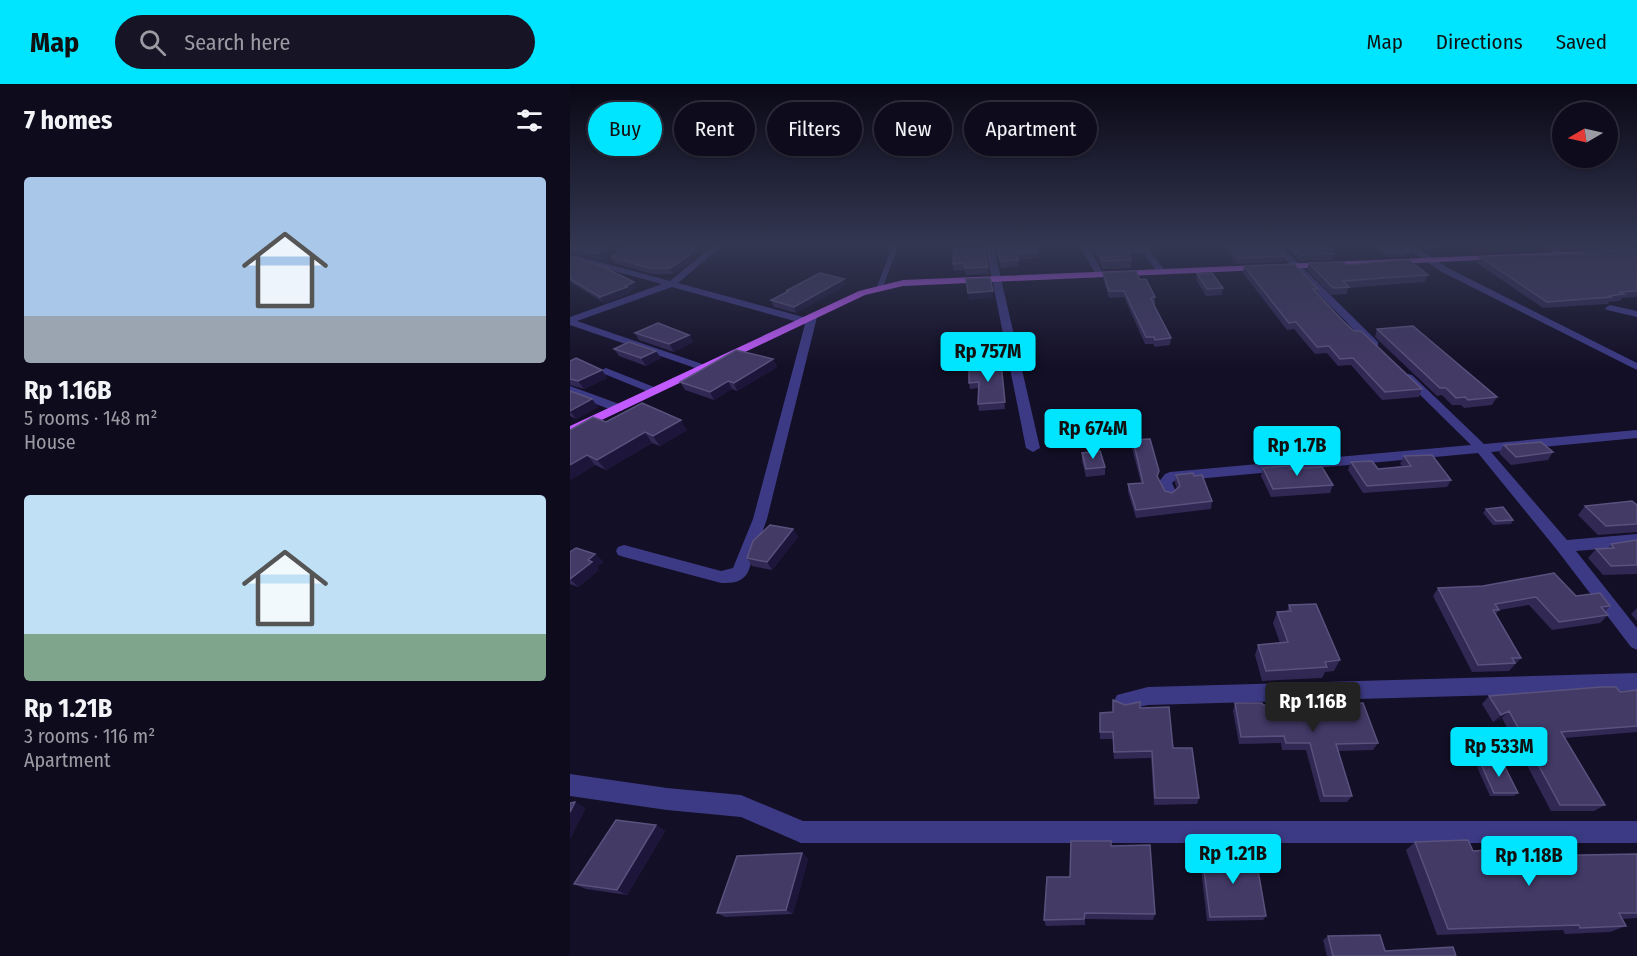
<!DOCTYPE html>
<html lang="en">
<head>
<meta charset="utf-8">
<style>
	:root { --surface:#0e0b1c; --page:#171425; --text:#f1f3f6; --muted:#9b9ba3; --line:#2e2b3b; --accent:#00e5ff }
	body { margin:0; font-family:"Fira Sans Condensed",sans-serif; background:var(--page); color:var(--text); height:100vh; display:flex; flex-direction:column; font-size:22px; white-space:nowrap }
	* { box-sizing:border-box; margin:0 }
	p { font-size:20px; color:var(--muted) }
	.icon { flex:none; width:33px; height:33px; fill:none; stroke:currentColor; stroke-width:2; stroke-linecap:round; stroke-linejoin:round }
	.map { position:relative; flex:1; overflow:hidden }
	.drawer { display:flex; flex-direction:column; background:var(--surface); width:570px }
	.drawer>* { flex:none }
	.top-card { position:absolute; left:18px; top:18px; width:570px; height:54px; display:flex; gap:12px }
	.needle { width:39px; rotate:261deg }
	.fabs { position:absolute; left:982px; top:18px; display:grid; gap:12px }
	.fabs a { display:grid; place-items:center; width:66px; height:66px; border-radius:50%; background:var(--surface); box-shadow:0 2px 4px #0004,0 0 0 2px var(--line); font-size:30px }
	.price { position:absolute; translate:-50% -51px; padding:0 14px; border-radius:6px; background:var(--accent); color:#111; font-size:20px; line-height:39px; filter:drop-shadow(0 2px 3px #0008) }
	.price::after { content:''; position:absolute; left:50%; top:36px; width:18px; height:14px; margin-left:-9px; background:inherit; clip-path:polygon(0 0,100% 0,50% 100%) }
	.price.selected { background:#222; color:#fff }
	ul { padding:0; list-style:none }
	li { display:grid; align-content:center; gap:12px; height:318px; padding:0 24px }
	li span { display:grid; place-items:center; height:186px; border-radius:6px; color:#555 }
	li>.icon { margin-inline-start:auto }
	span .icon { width:108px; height:108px; fill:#fffc; stroke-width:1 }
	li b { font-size:26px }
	h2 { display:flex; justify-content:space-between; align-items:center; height:72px; padding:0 24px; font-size:26px }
	.chip { padding:0 21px; border-radius:27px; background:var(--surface); box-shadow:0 2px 4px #0004,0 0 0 2px var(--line); font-size:21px; line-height:54px }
	.chip.selected { background:var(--accent); color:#111 }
	header { display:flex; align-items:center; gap:36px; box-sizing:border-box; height:84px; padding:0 30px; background:var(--accent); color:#111 }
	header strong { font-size:28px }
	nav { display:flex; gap:33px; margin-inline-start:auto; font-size:21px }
	.search { width:420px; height:54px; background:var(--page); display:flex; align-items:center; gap:15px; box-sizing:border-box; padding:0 21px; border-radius:33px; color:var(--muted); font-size:22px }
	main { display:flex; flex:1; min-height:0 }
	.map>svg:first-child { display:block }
</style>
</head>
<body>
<header>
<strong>Map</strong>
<div class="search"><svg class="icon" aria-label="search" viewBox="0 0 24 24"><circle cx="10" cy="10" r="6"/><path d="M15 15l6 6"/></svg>Search here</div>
<nav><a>Map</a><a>Directions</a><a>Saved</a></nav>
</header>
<main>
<section class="drawer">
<h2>7 homes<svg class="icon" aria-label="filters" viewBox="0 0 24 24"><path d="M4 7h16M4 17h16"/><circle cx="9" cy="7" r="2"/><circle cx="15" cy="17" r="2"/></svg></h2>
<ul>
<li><span style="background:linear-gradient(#a9c7e8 75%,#9aa5b1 0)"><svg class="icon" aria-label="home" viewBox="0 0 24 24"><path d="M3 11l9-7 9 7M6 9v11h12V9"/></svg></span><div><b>Rp 1.16B</b><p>5 rooms · 148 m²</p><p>House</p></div></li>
<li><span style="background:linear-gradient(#bfe0f5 75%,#7fa58c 0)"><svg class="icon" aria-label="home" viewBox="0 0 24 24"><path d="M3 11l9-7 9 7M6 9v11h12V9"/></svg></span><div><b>Rp 1.21B</b><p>3 rooms · 116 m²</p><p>Apartment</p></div></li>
</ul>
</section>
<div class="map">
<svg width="1067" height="872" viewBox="0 0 1067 872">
	<rect width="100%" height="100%" fill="#130f26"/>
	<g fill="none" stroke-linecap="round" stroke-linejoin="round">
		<path fill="#3d3a85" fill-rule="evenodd" d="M323 160H329L313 203 308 204 307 203Z"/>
		<path fill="#3d3a85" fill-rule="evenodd" d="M145 160H154L108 199 237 234 242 230 247 233 197 435 178 488C172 499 162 499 151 499L54 473 48 471 46 467 48 463 54 461 151 487 163 484 183 435 235 240 102 203 7 237 138 282V286L134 287 0 241V233L92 200 0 175V170L100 197Z
			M415 160H423L470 364 463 368 456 364Z
			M509 160H517L534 191 533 193H527Z
			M566 160H575L595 187 594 189H588Z
			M700 160H709L808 258V262H800Z
			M832 160H842L876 183 1067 279V286L870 187Z
			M971 160H981L996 170 989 172Z
			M1040 221 1067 227V233L1037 226 1035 224Z
			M36 284 89 305 91 307 89 309H81L32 289 30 287Z
			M838 290 842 291 914 360 1067 346V354L921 368 997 456 1067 450V462L1006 467 1067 544V566L1061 563 987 466 908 369 604 397 602 399 607 410 605 413 600 415 595 413 588 399 595 390 600 388 901 361 834 295 832 293Z
			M0 302 52 321 54 324 52 327H44L0 310Z
			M1067 589V607L578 621 554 626 547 623 544 617 547 611 578 603Z
			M0 690 97 704 171 711 233 737H1067V759H231L171 733 97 726 0 712Z"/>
		<path fill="#c25bff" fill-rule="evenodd" d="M1067 165V169L333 202 295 211 0 351V342L289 207 333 196Z"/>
	</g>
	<path fill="#312854" d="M0 160H51L31 176 0 169Z
		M58 160H135L121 177 103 190H82L44 179 41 173Z
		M362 160H385L362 162Z
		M520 160H570L574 174 561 176V184L533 185Z
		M652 160H704L715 172 714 178 667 180Z
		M713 160H754L764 170 762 176 729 177Z
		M801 160H837L843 164 841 169H837L836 173H816Z
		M847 160H861L865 163 863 168H858Z
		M984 160H1067V163L994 166Z
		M427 164 468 168 469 174 448 176V182L431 184Z
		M1067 165V213L1052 214 1050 217 1039 218 1038 220 973 224 907 179 910 173 1009 170 1010 168Z
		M384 166 418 183 419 190 396 191 395 186 384 187 383 180Z
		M0 173 40 184 43 188 64 198 67 204 59 207 60 209 34 219 0 198Z
		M739 179 776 181 858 191 855 198 778 204 777 210 761 211 737 186Z
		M674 182 748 205 747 209 773 237 852 305 849 313 812 316 781 281 768 282 757 269 745 270 724 245 717 246 673 189Z
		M533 189 570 196 585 213V220H584L601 254 600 261 585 263 583 260H575L554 213 539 214 533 195Z
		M627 190 653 204 652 211 636 212 626 196Z
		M274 195 276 201 226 229 204 223 201 216 216 209V207Z
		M807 245 927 313 922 321 894 324 891 321H882L872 311 867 312 805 253Z
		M65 249 119 251 123 258 104 268 69 256Z
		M44 265 91 274 76 282 49 272Z
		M203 275 207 283 167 307 162 305 144 316 115 306 110 298Z
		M0 277 32 286 37 294 14 305 0 301Z
		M431 279 435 325 409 327 408 320 409 304 400 305 399 299Z
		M0 307 22 315 28 323 6 335 0 332Z
		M36 338 117 346 90 362 82 359 36 386 25 381 0 396Z
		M563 356 588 395 595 407 602 409 607 405 605 399 606 391 624 392 642 417 641 425 566 434 558 408V400L571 399 562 364Z
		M934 361 983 368 978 376 941 381 929 369Z
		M512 369 535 383V391L516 393 512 377Z
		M834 372 881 396 877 403 793 409 778 386 781 378 808 385 832 382 830 380Z
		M693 384 720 385 763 401 760 409 701 413 691 392Z
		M1067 421V448L1028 451 1008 431 1015 422Z
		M916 425 943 436 941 440 923 441 913 429Z
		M223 445 228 453 202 486 182 482 177 474Z
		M1067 456V490L1033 491 1018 474 1026 465 1038 464 1041 460Z
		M0 468 25 470 33 478 27 483 29 486 8 503 0 500Z
		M913 502 1006 512 1040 522 1035 528 1038 531 1030 539 982 546 959 521 929 526 926 530 951 574 939 587 902 588 863 512 868 504Z
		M719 521 770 576 764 587 755 588 752 594 692 597 685 571 688 561 710 559 703 539 707 528 717 527Z
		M1067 524V537L1061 530Z
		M1067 606V648L995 654 1035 721 1024 727H981L932 634 923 638 912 620 919 612Z
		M665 619 693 621 808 659 803 666 768 667 782 712 777 718H750L736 666H712L711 659 669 660 663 627Z
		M555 621 570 624 603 664 629 714 627 720 584 721 581 674 544 675 543 655H530V629L542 628Z
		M911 680 948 709 944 712H920L907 683Z
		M86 741 95 747 57 811 16 805 4 800Z
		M845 758 903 767 959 772 1067 770V834L1052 835 1056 842 1040 848 995 850 993 846 867 851 836 766Z
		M541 762 585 830 583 836 515 835V841L476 842 474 836 500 793Z
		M232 769 238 775 223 830 155 833 147 829Z
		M632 770 696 832 693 836 637 837 630 776Z
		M758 852 815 867 886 872H757L753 856Z"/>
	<path fill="#1d163a" d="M40 160H51L31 176 27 170Z
		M128 160H135L121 177 103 190 100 184Z
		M575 167 574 174 557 176V168Z
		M274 195 276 201 226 229 224 223Z
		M64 198 67 204 59 207 60 209 34 219 30 213Z
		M423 207V214L399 216 398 209Z
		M119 251 123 258 104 268 99 260Z
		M86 267 91 274 76 282 71 274Z
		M203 275 207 283 167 307 164 299Z
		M32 286 37 294 14 305 8 297Z
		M158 297 162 305 144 316 140 308Z
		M22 315 28 323 6 335 0 327Z
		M111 336 117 346 90 362 83 352Z
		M75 348 82 359 36 386 27 376Z
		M17 371 25 381 0 396V381Z
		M223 445 228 453 202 486 197 478Z
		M25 470 33 478 27 483 29 486 8 503 0 495 18 476Z
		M939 627 932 634 923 638 931 631Z
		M5 718 16 724 0 756V728Z
		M86 741 95 747 57 811 47 806Z
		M232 769 238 775 223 830 216 826Z"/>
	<path fill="#433a66" stroke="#5a527e" stroke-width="1.5" d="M0 160H40L27 170 0 164Z
		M58 160H128L118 172 100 184H79L41 173Z
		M431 160H467L468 168 447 169 448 176 430 177 427 164H431Z
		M524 160H570L575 167 557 168 561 176 533 177Z
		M657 160H704L715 172 668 174Z
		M720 160H754L764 170 730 171Z
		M808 160H837L843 164 834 165 838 168 818 169Z
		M855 160H861L865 163H859Z
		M414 165 418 183 395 184 394 179 383 180 384 166Z
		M1067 165V207L1049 208 1054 210 1039 212 1042 213 977 218 910 173 1014 170 1010 168Z
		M0 173 40 184 33 183 64 198 55 202 57 203 30 213 0 195Z
		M839 176 858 191 773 197 779 203 763 204 739 179 773 178 776 181Z
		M724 180 748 205H743L773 237 784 247H791L852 305 815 308 783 274 770 275 759 262 747 263 726 238 719 239 674 182Z
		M566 187 570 196 576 195 585 213 581 214 586 225 601 254 585 256 584 253H576L554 207H539L533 189Z
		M250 189 274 195 224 223 201 216 219 207H216Z
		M642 189 653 204 637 205 627 190Z
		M420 194 423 207 398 209 396 195Z
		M88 239 119 251 99 260 65 249Z
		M843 242 927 313 898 316 895 313 886 314 876 304H870L807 245Z
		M59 258 86 267 71 274 44 265Z
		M166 266 203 275 164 299 158 297 140 308 110 298Z
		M6 274 32 286 8 297 0 295V277Z
		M431 279 435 318 408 320 409 298 399 299V282Z
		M0 307 22 315 0 327Z
		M72 319 111 336 83 352 75 348 27 376 17 371 0 381V346L23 333 36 338Z
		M580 355 589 387 587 392 595 407 602 409 610 402 606 391 623 389 624 392 632 391 642 417 566 426 558 400 573 399 563 356Z
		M971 358 983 368 946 373 934 361Z
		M530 367 535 383 516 385 512 369Z
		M862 371 881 396 797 402 781 378 802 377 808 385 841 382 834 372Z
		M718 382 720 385 752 383 763 401 703 405 693 384Z
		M1062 417 1067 421V440L1036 442 1015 422Z
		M933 423 943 436 926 437 916 425Z
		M200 441 223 445 197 478 177 474 183 457Z
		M1067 456V481L1041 482 1026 465 1044 464 1041 460Z
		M6 464 25 470 18 476 22 478 0 495V468Z
		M984 489 1006 512 1030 509 1040 522 1031 523 1038 531 989 538 966 513 925 520 929 526H923L951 574H942L945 579 908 581 868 504 913 502Z
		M746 520 770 576 755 578 757 583 696 587 688 561 718 558 707 528 721 527 719 521Z
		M1031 603H1046L1050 608 1067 606V642L991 648 1035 721H990L939 627 931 631 919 612Z
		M543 616 555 621 570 618V624L599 623 603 664H622L629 714H585L582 667 544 668 543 648H530V629L543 628Z
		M665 619H692L693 621 793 619 808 659 766 660 782 712H754L740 659H716L714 652 671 653Z
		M933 679 948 709H924L911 680Z
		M5 718 0 728V719Z
		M46 736 86 741 47 806 4 800Z
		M898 756 903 767 955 764 959 772 1067 770V829H1049L1056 842 1010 844 1009 841 878 845 845 758Z
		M501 757H541V762L580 761 585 830 515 829 514 835 474 836 477 793H500Z
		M232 769 216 826 147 829 167 772Z
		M685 769 696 832 640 833 632 770Z
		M810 851 815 867 883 863 886 872H763L758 852Z"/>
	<linearGradient id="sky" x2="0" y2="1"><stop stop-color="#0a0815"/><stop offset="0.57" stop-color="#333752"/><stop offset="1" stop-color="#333752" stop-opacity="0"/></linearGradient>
	<rect width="1067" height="283" fill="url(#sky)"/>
</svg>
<div class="fabs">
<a><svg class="needle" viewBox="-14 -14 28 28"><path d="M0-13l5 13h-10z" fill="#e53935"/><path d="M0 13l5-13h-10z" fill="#9b9ba3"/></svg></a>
</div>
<b class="price" style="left:418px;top:299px">Rp 757M</b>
<b class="price" style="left:523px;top:376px">Rp 674M</b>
<b class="price" style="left:727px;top:393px">Rp 1.7B</b>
<b class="price selected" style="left:743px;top:649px">Rp 1.16B</b>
<b class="price" style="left:929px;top:694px">Rp 533M</b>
<b class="price" style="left:663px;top:801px">Rp 1.21B</b>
<b class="price" style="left:959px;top:803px">Rp 1.18B</b>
<div class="top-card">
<a class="chip selected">Buy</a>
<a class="chip">Rent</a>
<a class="chip">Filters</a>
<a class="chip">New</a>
<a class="chip">Apartment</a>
</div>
</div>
</main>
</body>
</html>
